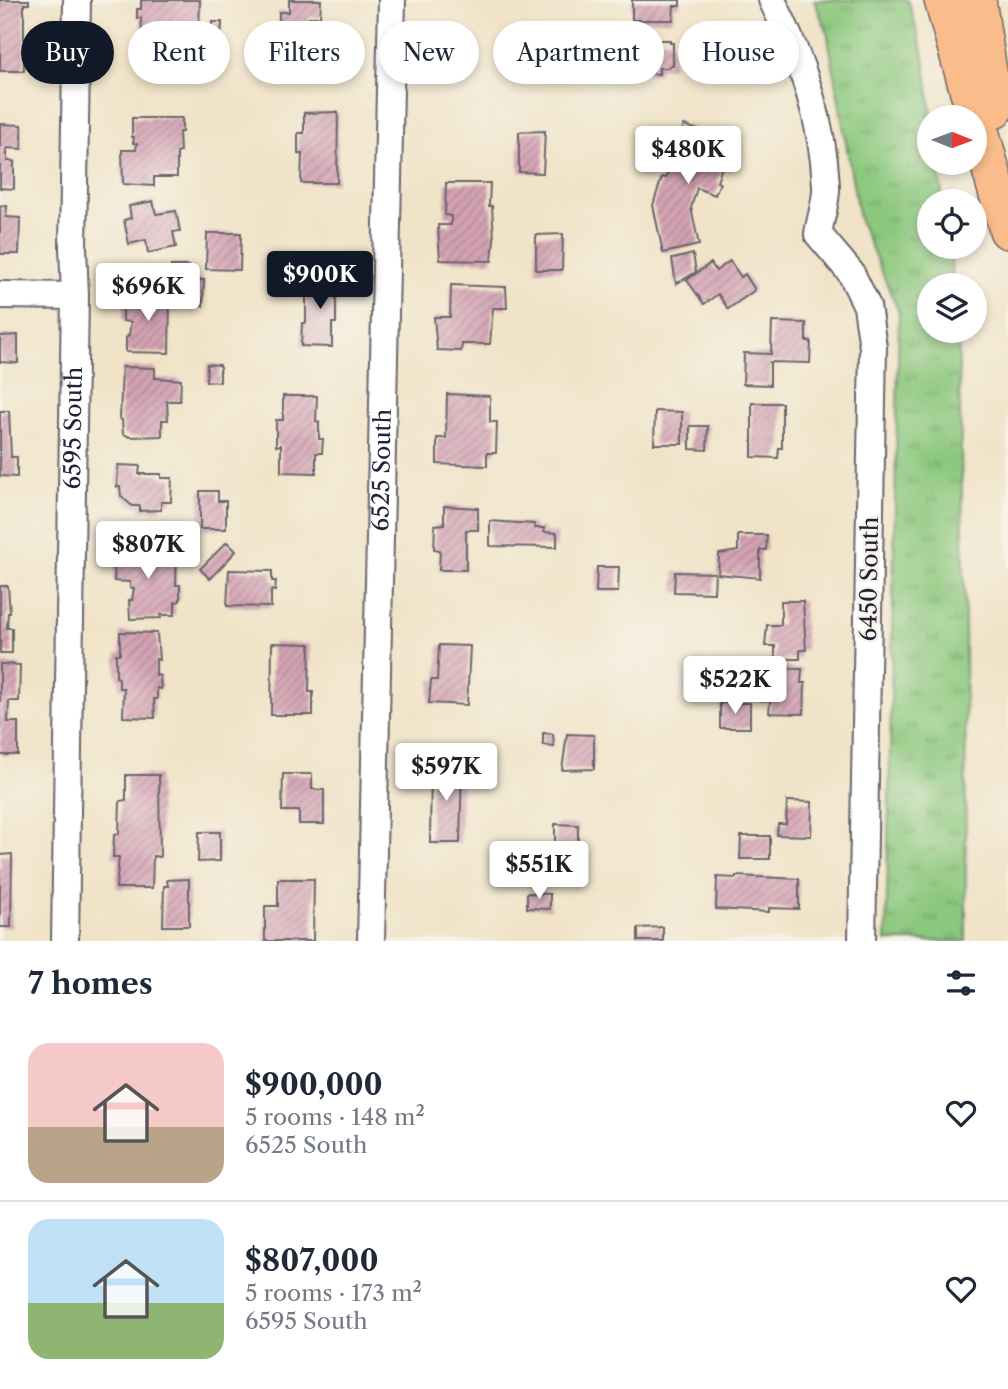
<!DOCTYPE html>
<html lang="en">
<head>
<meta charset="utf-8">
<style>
	:root { --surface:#fff; --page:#f2f2f3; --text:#1f2937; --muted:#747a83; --line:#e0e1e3; --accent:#111827 }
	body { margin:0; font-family:"Libre Caslon Text",serif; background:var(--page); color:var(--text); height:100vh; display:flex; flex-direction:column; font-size:26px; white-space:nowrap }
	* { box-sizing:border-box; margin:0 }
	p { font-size:23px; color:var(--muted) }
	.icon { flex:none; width:38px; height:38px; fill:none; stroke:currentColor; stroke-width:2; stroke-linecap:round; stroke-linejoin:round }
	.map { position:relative; height:941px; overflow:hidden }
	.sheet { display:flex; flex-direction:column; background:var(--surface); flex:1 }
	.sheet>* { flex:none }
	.top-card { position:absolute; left:21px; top:21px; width:966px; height:63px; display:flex; gap:14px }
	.needle { width:46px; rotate:91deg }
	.controls { position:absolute; left:917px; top:105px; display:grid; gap:14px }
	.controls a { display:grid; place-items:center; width:70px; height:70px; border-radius:50%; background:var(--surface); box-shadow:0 4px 10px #0003; font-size:35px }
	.price { position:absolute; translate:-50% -60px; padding:0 16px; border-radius:7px; background:#fff; color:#222; font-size:23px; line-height:46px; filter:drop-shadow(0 2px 4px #0008) }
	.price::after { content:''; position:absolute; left:50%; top:42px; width:21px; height:16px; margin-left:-10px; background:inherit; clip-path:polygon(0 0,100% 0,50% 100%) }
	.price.on { background:var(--accent); color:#fff }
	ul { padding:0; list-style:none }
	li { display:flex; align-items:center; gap:21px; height:175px; padding:0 28px }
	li+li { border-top:2px solid var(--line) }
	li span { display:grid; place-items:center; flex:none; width:196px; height:140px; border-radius:21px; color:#555 }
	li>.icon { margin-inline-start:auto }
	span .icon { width:84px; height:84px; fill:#fffc; stroke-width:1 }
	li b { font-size:30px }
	h2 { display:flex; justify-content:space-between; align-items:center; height:84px; padding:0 28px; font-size:30px }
	.chip { padding:0 24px; border-radius:32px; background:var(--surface); box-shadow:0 4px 10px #0003; font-size:24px; line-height:63px }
	.chip.on { background:var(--accent); color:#fff }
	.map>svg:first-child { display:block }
</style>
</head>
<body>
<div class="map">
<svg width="1008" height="941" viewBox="0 0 1008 941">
	<defs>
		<pattern id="grass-tufts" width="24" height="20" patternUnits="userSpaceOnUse" patternTransform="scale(1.75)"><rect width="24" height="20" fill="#8cc87e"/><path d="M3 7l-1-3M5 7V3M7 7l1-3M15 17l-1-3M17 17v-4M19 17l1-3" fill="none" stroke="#72a268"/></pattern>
		<pattern id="building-hatch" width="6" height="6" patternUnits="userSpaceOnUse" patternTransform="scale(1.75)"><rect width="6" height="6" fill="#d4a3b4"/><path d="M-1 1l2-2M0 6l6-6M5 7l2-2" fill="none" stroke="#ac8494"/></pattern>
	</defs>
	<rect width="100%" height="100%" fill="#f7f3e8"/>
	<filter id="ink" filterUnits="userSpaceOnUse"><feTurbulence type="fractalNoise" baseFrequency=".0143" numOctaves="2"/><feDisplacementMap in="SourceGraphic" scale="14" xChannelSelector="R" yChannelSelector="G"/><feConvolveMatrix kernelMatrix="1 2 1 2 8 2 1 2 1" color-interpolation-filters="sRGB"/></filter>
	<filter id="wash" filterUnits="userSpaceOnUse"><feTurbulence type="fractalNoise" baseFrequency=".00686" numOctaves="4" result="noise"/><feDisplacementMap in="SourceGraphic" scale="28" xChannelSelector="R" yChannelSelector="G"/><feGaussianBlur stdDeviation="1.57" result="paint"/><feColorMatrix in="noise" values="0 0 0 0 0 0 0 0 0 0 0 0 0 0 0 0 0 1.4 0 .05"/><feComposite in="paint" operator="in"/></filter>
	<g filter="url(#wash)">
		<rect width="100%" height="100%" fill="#f0e3c7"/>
		<path fill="url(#grass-tufts)" stroke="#57755c" stroke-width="2" d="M814 0H908L924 56 932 117H929V163H938L943 201H929V247H949L954 285H929V331H958L965 614 966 941H886L899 312 859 219 827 31Z"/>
		<g id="blocks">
			<path fill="url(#building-hatch)" d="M0 0H29V4H24V71H0Z
				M141 0H200L199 32H190V47L143 46 141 18H137V9H141Z
				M289 0H321L320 17H309V39L279 38V12H289Z
				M632 0H680V6H674L673 20H632Z
				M212 22H222L221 39H212Z
				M571 36H648V40H670V43H673V66H669V68H659V74L634 73V65H598V61L560 60 559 39Z
				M338 112 337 183H301L302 154H298V133H304V113Z
				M132 118H182V132H179L180 152 177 153V177H154V186L123 184 122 150H136L137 144 133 143 134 137H132Z
				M0 124 22 125V149L7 148V161H14V189L0 188Z
				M684 125 720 139 726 137 732 142 733 153 724 161 717 182 720 183 715 195 697 188 691 208 699 245 663 253 653 205 662 177 666 178Z
				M545 131 543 173 519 172V132Z
				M446 183H490L489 206H492L494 239 492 261 440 260 438 225H451V216L445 215Z
				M153 201 156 214 176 211 180 231 173 232 176 247 148 253 146 240 129 244 124 220 131 218 129 206Z
				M0 206H7L6 217 20 218 19 254H0Z
				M207 233H241L240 270 206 269Z
				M563 234 562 270H536V235Z
				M693 254 696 272 676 284 672 259Z
				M730 261 741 277 745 274 755 290 728 309 718 294 704 304 687 280 711 263 716 271Z
				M171 266H188V279L170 277Z
				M306 276H336V323H332V347L301 346 302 323H306Z
				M172 280H204L203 306H172Z
				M451 285 506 287 507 308H493L490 344H462L461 351 437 350 434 317H450Z
				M123 294H170L169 353 126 352V338L129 335 131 322 123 321Z
				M772 322 806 323V341H811L810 363 770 362V385L743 384 744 353 771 354Z
				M18 335V363L0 362V336Z
				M207 364 220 365V382L206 381Z
				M122 367 155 368V378L181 380 180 401H167L168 420H162V436L130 437 123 434 122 420 120 419Z
				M447 394 490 396V422H497L496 453H487V466L437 464V438H446Z
				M283 396H317L316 421 319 422V439H323L322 453H316V473L281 472V445L276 446V420H283Z
				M752 403H782V448H779L778 458 752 457Z
				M0 411H9L11 457H17V477L0 476Z
				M655 411 682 412V444H654Z
				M690 426H708L707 450 690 449Z
				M118 465 140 466 139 474H161V478H172L171 502H161V510L140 511V506H132L121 496 120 487H117Z
				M200 491H218V501H226V529H200Z
				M444 506 478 508V530H466V570H439L440 550 434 549 435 525 444 524Z
				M490 521 534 524V528H544V532L557 533V547L490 546Z
				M738 535H767L766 550H760V578L718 574 719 554 738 551Z
				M227 542 236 551 210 579 200 569Z
				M142 543V553L177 554 176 585H180V601L175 602V615H161V618L130 619 129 600H132L134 588H130V582L114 581 115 556H118L117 544Z
				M597 567H619L618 592H596Z
				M229 570 272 571V581H276L275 591 271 590V607L227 606Z
				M675 572 715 573 714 593 674 592Z
				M0 586H8L10 613H8L7 628H12V653H0Z
				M781 601H803L806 650H800V659H775V646H765L767 625H781Z
				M120 632 157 633 159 660 156 659V675L160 676 161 689 157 688V699H154L155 718 123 717 124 688H119V678L116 677V654H120Z
				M272 643 310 644 309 692H313V715H271Z
				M439 645 470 646 467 705 429 703 431 680H437Z
				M0 664 20 665 19 701H9L8 722H18V755H0Z
				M761 668 802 669 801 683H805L804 714 769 713 770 701 759 700Z
				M720 703H750V728H720Z
				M543 733 553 734 554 747 543 745Z
				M567 734 594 735V769L562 770Z
				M431 764H462L460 843H430Z
				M283 774H312V789L324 790V824H299V811H282Z
				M126 775H159L160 857 153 856 152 888H116L119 857H113L114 835 119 834 120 801 126 800Z
				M787 801 812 802 811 836 777 835 778 824H786Z
				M555 824 578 825V858L555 859Z
				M199 832H220V861L198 862Z
				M741 836H770V859H740Z
				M12 854 11 927H0V855Z
				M514 857V869L493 868V858Z
				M736 876 799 879V909L769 908V912L716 909 717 877 736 878Z
				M189 879V926H163L164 886H168L167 880Z
				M278 879H314L313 941H265V906H278Z
				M527 893 550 894V909L527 908Z
				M663 927V941H638V928Z"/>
		</g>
	</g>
	<g filter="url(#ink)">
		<use href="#blocks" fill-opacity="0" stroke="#6a666c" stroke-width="2"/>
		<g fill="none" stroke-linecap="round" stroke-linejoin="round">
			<g stroke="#6a666c" stroke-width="30">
				<g id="minor">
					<path d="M772 0C801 59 823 119 826 186 827 201 820 219 818 234L851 273 867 306 873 347 862 941"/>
					<path d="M0 295 75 296"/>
					<path id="s1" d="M65 941 75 296 73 247 77 0"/>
					<path id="s2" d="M371 941 392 0"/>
				</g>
			</g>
			<g stroke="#6a666c" stroke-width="40">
				<path id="highway" d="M943 0 1008 230
					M977 0 994 110"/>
			</g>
			<use href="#minor" stroke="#fff" stroke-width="26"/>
			<use href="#highway" stroke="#f9bc8a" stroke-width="37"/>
		</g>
	</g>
	<g text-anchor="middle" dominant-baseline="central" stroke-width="5" stroke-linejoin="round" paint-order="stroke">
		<g font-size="23" fill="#22223b" stroke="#f7f3e8">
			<text stroke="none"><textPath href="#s1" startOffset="513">6595 South</textPath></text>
			<text stroke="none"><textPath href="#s2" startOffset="471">6525 South</textPath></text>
			<text transform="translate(869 579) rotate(-89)">6450 South</text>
		</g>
	</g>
</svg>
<div class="controls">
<a><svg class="needle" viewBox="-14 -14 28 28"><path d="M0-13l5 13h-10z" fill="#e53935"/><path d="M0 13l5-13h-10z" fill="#747a83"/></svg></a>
<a><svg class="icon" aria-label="locate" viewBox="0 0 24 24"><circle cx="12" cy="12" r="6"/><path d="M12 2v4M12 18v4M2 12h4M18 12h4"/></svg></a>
<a><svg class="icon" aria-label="layers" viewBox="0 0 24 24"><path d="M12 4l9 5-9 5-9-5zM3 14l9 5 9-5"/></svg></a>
</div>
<b class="price" style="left:688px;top:186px">$480K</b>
<b class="price on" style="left:320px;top:311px">$900K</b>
<b class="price" style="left:148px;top:323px">$696K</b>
<b class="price" style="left:148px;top:581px">$807K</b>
<b class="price" style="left:735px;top:716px">$522K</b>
<b class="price" style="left:446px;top:803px">$597K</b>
<b class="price" style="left:539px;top:901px">$551K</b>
<div class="top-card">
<a class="chip on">Buy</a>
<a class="chip">Rent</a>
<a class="chip">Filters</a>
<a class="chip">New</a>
<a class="chip">Apartment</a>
<a class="chip">House</a>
</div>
</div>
<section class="sheet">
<h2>7 homes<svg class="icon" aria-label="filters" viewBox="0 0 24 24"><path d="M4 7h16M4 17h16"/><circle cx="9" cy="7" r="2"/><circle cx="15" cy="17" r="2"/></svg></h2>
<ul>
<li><span style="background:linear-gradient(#f6c9c9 60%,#b9a48a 0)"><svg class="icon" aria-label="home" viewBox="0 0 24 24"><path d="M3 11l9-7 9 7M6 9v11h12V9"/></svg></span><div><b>$900,000</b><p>5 rooms · 148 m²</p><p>6525 South</p></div><svg class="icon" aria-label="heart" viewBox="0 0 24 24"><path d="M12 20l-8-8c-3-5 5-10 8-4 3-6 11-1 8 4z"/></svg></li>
<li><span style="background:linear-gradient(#bfe0f5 60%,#8fb573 0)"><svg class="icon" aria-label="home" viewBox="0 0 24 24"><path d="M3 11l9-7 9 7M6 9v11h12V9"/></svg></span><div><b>$807,000</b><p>5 rooms · 173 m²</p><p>6595 South</p></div><svg class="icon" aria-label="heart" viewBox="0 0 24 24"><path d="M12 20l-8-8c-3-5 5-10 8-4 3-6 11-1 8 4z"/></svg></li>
</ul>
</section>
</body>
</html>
